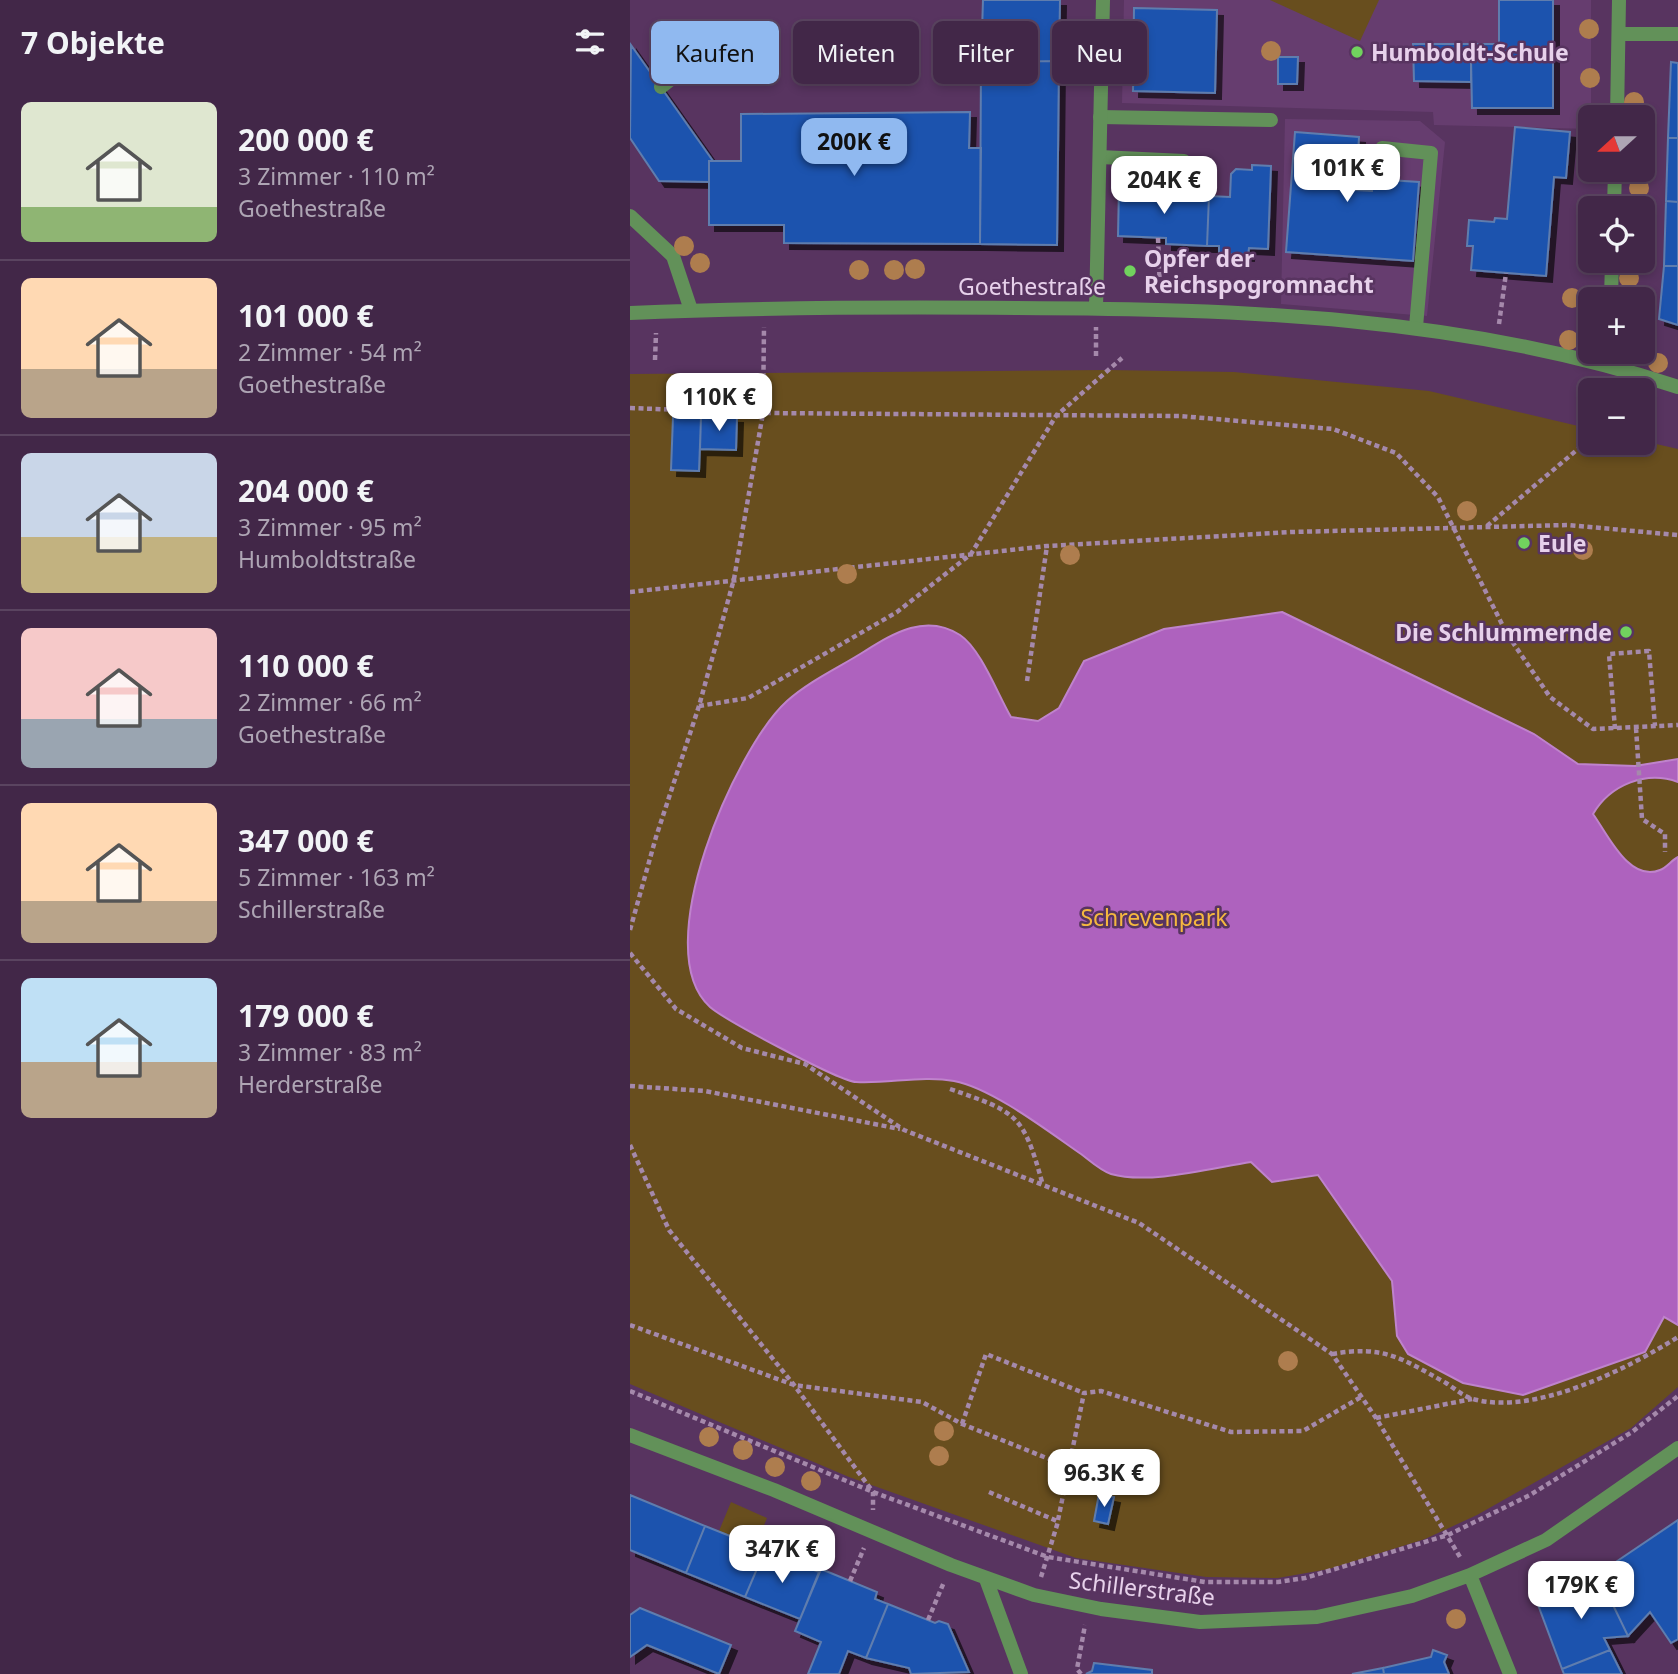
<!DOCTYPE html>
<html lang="de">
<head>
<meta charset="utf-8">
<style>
	:root { --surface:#422748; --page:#492f4f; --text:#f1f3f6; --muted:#aea5b4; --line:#5a4460; --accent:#90b9f0 }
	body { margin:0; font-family:"Noto Sans",sans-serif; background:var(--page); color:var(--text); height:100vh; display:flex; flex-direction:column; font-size:26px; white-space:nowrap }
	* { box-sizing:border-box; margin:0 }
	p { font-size:23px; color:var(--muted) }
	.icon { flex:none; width:38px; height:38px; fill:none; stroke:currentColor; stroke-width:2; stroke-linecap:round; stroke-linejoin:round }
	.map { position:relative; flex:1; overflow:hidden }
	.drawer { display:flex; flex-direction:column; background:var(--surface); width:630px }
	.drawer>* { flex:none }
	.guide { position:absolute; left:21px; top:21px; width:665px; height:63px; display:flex; gap:14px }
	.needle { width:46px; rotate:249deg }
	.tools { position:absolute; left:948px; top:105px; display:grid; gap:14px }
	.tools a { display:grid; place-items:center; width:77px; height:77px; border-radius:10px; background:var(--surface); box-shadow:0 4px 10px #0003,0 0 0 2px var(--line); font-size:35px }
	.price { position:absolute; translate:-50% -60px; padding:0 16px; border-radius:14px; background:#fff; color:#222; font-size:23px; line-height:46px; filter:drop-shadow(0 2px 4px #0008) }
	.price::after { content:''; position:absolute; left:50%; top:42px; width:21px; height:16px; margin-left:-10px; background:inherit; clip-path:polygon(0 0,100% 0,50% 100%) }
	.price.active { background:var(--accent); color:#111 }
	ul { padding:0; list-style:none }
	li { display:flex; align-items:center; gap:21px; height:175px; padding:0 21px }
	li+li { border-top:2px solid var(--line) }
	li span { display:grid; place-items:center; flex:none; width:196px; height:140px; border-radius:10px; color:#555 }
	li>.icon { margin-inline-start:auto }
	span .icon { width:84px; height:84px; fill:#fffc; stroke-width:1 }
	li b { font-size:30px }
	h2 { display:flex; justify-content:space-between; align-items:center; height:84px; padding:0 21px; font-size:30px }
	.chip { padding:0 24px; border-radius:10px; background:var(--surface); box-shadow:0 4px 10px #0003,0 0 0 2px var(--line); font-size:24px; line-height:63px }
	.chip.active { background:var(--accent); color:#111 }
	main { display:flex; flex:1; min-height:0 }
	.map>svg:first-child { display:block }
</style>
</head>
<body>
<main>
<section class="drawer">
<h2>7 Objekte<svg class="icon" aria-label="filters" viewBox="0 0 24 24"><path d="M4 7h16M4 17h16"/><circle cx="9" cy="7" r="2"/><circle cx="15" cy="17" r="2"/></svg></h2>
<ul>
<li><span style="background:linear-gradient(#dfe7d0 75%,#8fb573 0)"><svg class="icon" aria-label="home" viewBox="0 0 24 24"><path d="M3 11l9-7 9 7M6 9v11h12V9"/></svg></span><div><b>200 000 €</b><p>3 Zimmer · 110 m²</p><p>Goethestraße</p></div></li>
<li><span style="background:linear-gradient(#ffd9b3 65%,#b9a48a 0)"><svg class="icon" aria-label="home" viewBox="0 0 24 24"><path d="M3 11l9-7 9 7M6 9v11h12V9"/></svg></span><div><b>101 000 €</b><p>2 Zimmer · 54 m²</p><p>Goethestraße</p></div></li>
<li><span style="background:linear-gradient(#c9d6e8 60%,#c2b280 0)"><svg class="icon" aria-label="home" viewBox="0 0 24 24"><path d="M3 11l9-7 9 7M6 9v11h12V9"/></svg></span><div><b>204 000 €</b><p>3 Zimmer · 95 m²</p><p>Humboldtstraße</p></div></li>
<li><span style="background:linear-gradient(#f6c9c9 65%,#9aa5b1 0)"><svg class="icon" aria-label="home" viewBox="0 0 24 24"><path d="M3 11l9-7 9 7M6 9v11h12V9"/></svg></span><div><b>110 000 €</b><p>2 Zimmer · 66 m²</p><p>Goethestraße</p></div></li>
<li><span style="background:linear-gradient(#ffd9b3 70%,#b9a48a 0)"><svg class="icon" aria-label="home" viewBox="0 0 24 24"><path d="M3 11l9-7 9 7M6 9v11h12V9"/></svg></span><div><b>347 000 €</b><p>5 Zimmer · 163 m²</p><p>Schillerstraße</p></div></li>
<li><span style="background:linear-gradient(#bfe0f5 60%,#b9a48a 0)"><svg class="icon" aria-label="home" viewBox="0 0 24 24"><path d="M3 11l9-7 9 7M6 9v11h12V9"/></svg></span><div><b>179 000 €</b><p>3 Zimmer · 83 m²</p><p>Herderstraße</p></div></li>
</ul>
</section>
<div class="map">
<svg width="1048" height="1674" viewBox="0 0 1048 1674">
	<defs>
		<filter id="shadow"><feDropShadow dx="6" dy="6" stdDeviation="0" flood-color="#0009"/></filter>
	</defs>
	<rect width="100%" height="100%" fill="#583460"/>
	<path fill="#663d6f" d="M494 0H961V129L804 125 803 112 492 103Z
		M655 119 790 121 815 142 797 316 651 304Z"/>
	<path fill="#684e1e" d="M640 0H749L730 41Z
		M478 370 604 372 799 391 961 429V443L1013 441 1048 449V1387L1001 1428 847 1515 795 1539 699 1569 648 1578 576 1577 446 1558 219 1477 0 1384V374Z
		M101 1502 137 1518 125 1547 89 1531Z"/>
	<path fill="#ae62be" stroke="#bf83cc" stroke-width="2" d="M652 612 904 734 948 764 1005 766 1048 759V782C1016 770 980 785 963 814 977 833 999 883 1030 870 1036 868 1042 860 1048 857V1325L1034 1317 1015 1352 893 1395 833 1383 778 1354 767 1336 762 1281 688 1175 642 1182 621 1162C582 1168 519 1185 481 1174 471 1171 459 1160 451 1154 419 1132 362 1088 324 1081 293 1075 258 1084 226 1082 209 1081 95 1020 80 1007 16 950 106 747 157 701 179 681 210 667 235 651 264 633 296 613 330 635 351 649 368 695 381 717L408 721 429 708 454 661 534 629Z"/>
	<path fill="#1d53ae" stroke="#5f7dae" stroke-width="2" filter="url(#shadow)" d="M353 0H430L429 61 351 62Z
		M869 0H923V108H842L841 59H869Z
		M504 8 587 10 585 93 503 91Z
		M783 44H869V59H841V82L784 81Z
		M1 45 83 161H79V182L29 181 0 138Z
		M648 57H668L667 84H648Z
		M429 61 427 245 350 244 351 62Z
		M1041 62 1048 63V138H1038Z
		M340 112 339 148H351L350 244 154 243V225H79V161H111V114Z
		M885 127 940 132 936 178 924 177 916 276 841 270 843 246H837L839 220 864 222 865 218 877 219Z
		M665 132 729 137 726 190 742 191 743 179 789 182 783 261 656 252Z
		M1038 138H1048V202L1036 201Z
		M622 165 641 166 638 249 619 248 618 255 589 254V246H577L579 196 600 197 601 174 606 169 622 170Z
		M489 187 551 189V195L579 196 577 246 536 244V238L488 236Z
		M1036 201 1048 202V266H1034Z
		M1034 266H1048V325L1029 319Z
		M71 416 107 417 106 450 70 449Z
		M43 417 71 418 69 471 41 470Z
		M469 1494 484 1497 478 1524 464 1521Z
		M0 1495 75 1526 56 1573 0 1550Z
		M1048 1520V1639L1041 1643 1020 1612 998 1636 968 1574Z
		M75 1526 135 1550 115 1597 56 1573Z
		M135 1550 189 1572 170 1619 115 1597Z
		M191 1569 247 1592 245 1599 258 1604 236 1658 218 1651 209 1674H178L191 1642 165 1631Z
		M968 1574 998 1636 974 1638 980 1650 932 1669 907 1602Z
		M258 1604 305 1623 309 1621 318 1624 339 1672 281 1674 279 1668 236 1658Z
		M10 1608 101 1645 89 1674 17 1645 0 1657V1615Z
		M803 1650 817 1655 814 1662 819 1674H754L753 1668 801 1657Z
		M980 1650 992 1674H934L932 1669Z
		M464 1663 522 1670V1674H456L462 1671Z
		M753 1668 754 1674H722Z"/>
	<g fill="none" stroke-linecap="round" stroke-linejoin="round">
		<path stroke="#a589ab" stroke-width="4.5" stroke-dasharray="5 3.5" stroke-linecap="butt" d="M528 238 530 291
			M869 324 876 273
			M466 356V327
			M25 360 26 333
			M0 408 133 413 550 416 703 429 766 453 808 497 877 634 920 697 963 729 1048 725
			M857 526 961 438
			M0 592 417 546 661 532 937 525 1048 535
			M397 681 417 546
			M69 706 118 698 267 612 341 554 426 416 492 358
			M1006 728 1012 819 1035 834V852
			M985 729 979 654 1019 651 1025 726
			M0 930 26 837 69 706 104 579 133 413 134 327
			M0 953 46 1009 112 1048 175 1064 274 1130 509 1223 702 1354 746 1418 830 1557
			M0 1086 75 1091 270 1129
			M320 1089C386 1112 393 1113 412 1182
			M0 1145 39 1230 164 1385 243 1492V1510
			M0 1325 164 1385 292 1402 332 1424 439 1467
			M702 1354C754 1345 771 1358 816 1383 824 1388 834 1397 843 1399 905 1416 997 1369 1048 1337
			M0 1391 243 1492 418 1557 575 1582H648L675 1578 818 1535 900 1495 1002 1432 1048 1396
			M746 1418 842 1399
			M332 1424 356 1354 454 1393
			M359 1492 427 1521
			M183 1570 198 1533
			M411 1577 427 1525 454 1393 471 1391 601 1432 673 1431 731 1397
			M220 1581 234 1548
			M298 1620 314 1582
			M451 1674 447 1669 455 1625"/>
		<path stroke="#629159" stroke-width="14" d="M308 48H352
			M429 49 472 50
			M31 87 78 50
			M470 117 641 120
			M752 148 801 153 786 327
			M470 157 554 161"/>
		<path stroke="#629159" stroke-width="14" d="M989 34H1048
			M987 117 989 0
			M984 208 985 170
			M0 216 43 256 61 310
			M981 299 982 261
			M466 308 473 0
			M0 313C129 307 258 307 387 308 610 309 835 316 1048 387
			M0 1435 144 1490 321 1565 404 1595 471 1609 570 1622 687 1617 782 1596 840 1575 916 1540 1048 1448
			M840 1575 880 1674
			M356 1579 391 1674"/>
	</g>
	<g fill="#ae7d4e">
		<circle cx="959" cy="29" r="10"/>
		<circle cx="641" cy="51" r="10"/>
		<circle cx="960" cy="78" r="10"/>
		<circle cx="1004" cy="102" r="10"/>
		<circle cx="1009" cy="188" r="10"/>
		<circle cx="54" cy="246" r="10"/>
		<circle cx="70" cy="263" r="10"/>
		<circle cx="285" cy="269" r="10"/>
		<circle cx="229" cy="270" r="10"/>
		<circle cx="264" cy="270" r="10"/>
		<circle cx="999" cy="278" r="10"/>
		<circle cx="942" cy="298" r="10"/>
		<circle cx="939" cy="340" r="10"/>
		<circle cx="1028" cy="363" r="10"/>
		<circle cx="837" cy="511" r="10"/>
		<circle cx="953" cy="550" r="10"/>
		<circle cx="440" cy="555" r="10"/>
		<circle cx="217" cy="574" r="10"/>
		<circle cx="658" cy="1361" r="10"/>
		<circle cx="314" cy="1431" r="10"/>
		<circle cx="79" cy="1437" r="10"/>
		<circle cx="113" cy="1450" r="10"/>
		<circle cx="309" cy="1456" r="10"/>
		<circle cx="145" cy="1467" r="10"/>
		<circle cx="181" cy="1481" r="10"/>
		<circle cx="826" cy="1619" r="10"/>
	</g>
	<g fill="#71d25e" stroke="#583460" stroke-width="2.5">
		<circle cx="727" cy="52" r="7"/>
		<circle cx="500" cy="271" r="7"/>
		<circle cx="894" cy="543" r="7"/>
		<circle cx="996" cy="632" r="7"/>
	</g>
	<g text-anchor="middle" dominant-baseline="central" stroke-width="5" stroke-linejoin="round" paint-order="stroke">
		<g font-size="23" font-weight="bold" fill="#e7d1eb" stroke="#583460" text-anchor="start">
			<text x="741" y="52">Humboldt-Schule</text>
			<text x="514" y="258">Opfer der<tspan x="514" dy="26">Reichspogromnacht</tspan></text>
			<text x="908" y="543">Eule</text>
			<text x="982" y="632" text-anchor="end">Die Schlummernde</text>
		</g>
		<g font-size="23" fill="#e7d1eb" stroke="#583460">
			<text x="402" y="286">Goethestraße</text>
			<text transform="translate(512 1588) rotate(7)">Schillerstraße</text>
		</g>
		<g font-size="23" fill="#f5b83f" stroke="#583460">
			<text x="524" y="917">Schrevenpark</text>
		</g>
	</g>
</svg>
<div class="tools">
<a><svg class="needle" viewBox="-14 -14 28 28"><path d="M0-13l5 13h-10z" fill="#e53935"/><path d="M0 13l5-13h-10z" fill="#aea5b4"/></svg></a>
<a><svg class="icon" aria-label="locate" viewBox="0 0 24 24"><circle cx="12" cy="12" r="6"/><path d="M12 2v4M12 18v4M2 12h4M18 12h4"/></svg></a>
<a>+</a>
<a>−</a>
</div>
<b class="price active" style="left:224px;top:178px">200K €</b>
<b class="price" style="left:717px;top:204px">101K €</b>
<b class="price" style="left:534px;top:216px">204K €</b>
<b class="price" style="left:89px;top:433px">110K €</b>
<b class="price" style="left:474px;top:1509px">96.3K €</b>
<b class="price" style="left:152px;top:1585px">347K €</b>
<b class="price" style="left:951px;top:1621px">179K €</b>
<div class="guide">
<a class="chip active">Kaufen</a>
<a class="chip">Mieten</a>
<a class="chip">Filter</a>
<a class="chip">Neu</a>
</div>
</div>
</main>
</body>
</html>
